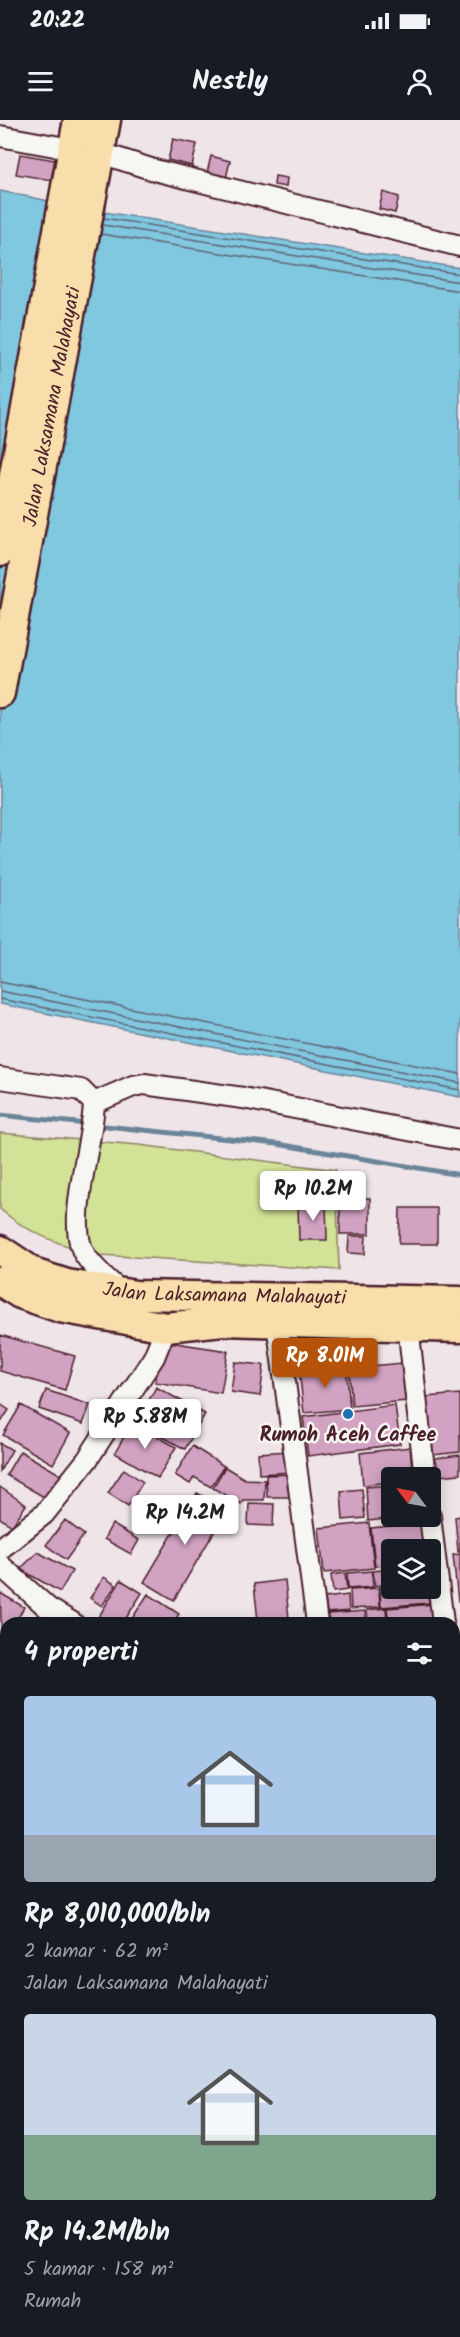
<!DOCTYPE html>
<html lang="id">
<head>
<meta charset="utf-8">
<style>
	:root { --surface:#171b24; --page:#20242c; --text:#f1f3f6; --muted:#9ea1a6; --accent:#b45309 }
	body { margin:0; font-family:Kalam,sans-serif; background:var(--page); color:var(--text); height:100vh; display:flex; flex-direction:column; font-size:22px; white-space:nowrap }
	* { box-sizing:border-box; margin:0 }
	p { font-size:20px; color:var(--muted) }
	.icon { flex:none; width:33px; height:33px; fill:none; stroke:currentColor; stroke-width:2; stroke-linecap:round; stroke-linejoin:round }
	.map { position:relative; flex:1; overflow:hidden }
	.details { position:absolute; left:0px; top:1497px; width:460px; height:720px; display:flex; flex-direction:column; background:var(--surface); border-radius:18px 18px 0 0; box-shadow:0 3px 15px #0003 }
	.details>* { flex:none }
	.needle { width:39px; rotate:302deg }
	.buttons { position:absolute; left:381px; top:1347px; display:grid; gap:12px }
	.buttons a { display:grid; place-items:center; width:60px; height:60px; border-radius:6px; background:var(--surface); box-shadow:0 3px 15px #0003; font-size:30px }
	.price { position:absolute; translate:-50% -51px; padding:0 14px; border-radius:6px; background:#fff; color:#222; font-size:20px; line-height:39px; filter:drop-shadow(0 2px 3px #0008) }
	.price::after { content:''; position:absolute; left:50%; top:36px; width:18px; height:14px; margin-left:-9px; background:inherit; clip-path:polygon(0 0,100% 0,50% 100%) }
	.price.on { background:var(--accent); color:#fff }
	ul { padding:0; list-style:none }
	li { display:grid; align-content:center; gap:12px; height:318px; padding:0 24px }
	li span { display:grid; place-items:center; height:186px; border-radius:6px; color:#555 }
	li>.icon { margin-inline-start:auto }
	span .icon { width:108px; height:108px; fill:#fffc; stroke-width:1 }
	li b { font-size:26px }
	h2 { display:flex; justify-content:space-between; align-items:center; height:72px; padding:0 24px; font-size:26px }
	.status { display:flex; justify-content:space-between; align-items:center; height:42px; padding:0 30px; background:var(--surface); direction:ltr }
	.status svg { height:16px; fill:currentColor }
	header { display:flex; justify-content:space-between; align-items:center; height:78px; padding:0 24px; background:var(--surface); font-size:27px; font-weight:700 }
	.map>svg:first-child { display:block }
</style>
</head>
<body>
<div class="status"><b>20:22</b><svg viewBox="0 0 49 12"><path d="M0 12V9h3v3zM5 12V6h3v6zM10 12V3h3v9zM15 12V0h3v12zM26 1h20v11H26zM47 4h2v5h-2z"/></svg></div>
<header><svg class="icon" aria-label="menu" viewBox="0 0 24 24"><path d="M4 6h16M4 12h16M4 18h16"/></svg>Nestly<svg class="icon" aria-label="person" viewBox="0 0 24 24"><circle cx="12" cy="8" r="4"/><path d="M4 21q1-7 8-7t8 7"/></svg></header>
<div class="map">
<svg width="460" height="2217" viewBox="0 0 460 2217">
	<rect width="100%" height="100%" fill="#efe5e9"/>
	<filter id="ink" filterUnits="userSpaceOnUse"><feTurbulence type="fractalNoise" baseFrequency=".0167" numOctaves="2"/><feDisplacementMap in="SourceGraphic" scale="12" xChannelSelector="R" yChannelSelector="G"/><feConvolveMatrix kernelMatrix="1 2 1 2 8 2 1 2 1" color-interpolation-filters="sRGB"/></filter>
	<g filter="url(#ink)">
		<path fill="#d2e296" stroke="#8e8060" stroke-width="1.5" d="M0 1013 139 1025 336 1050 339 1150 101 1135C64 1127 28 1114 0 1089Z"/>
		<path fill="#80c7e0" stroke="#6a8498" stroke-width="1.5" d="M0 71 104 92 460 148V977L0 884Z"/>
		<g fill="none" stroke-linecap="round" stroke-linejoin="round">
			<path stroke="#606273" stroke-width="1.5" d="M104 98 460 154
				M103 105 460 162
				M101 114 460 171
				M0 862 460 954
				M0 871 460 963
				M0 879 460 970"/>
			<path stroke="#6a8498" stroke-width="5" d="M0 995 87 1004
				M96 1005 277 1024 460 1055"/>
		</g>
		<path fill="#d2a2c3" stroke="#4a1f2b" stroke-width="1.5" d="M173 19 197 24 192 46 168 40Z
			M20 34 55 40 51 60 16 54Z
			M211 36 230 41 226 58 207 53Z
			M275 56 287 58 286 67 274 65Z
			M383 72 399 77 395 93 379 89Z
			M340 1078H370V1114H340Z
			M326 1083 327 1120H299L298 1084Z
			M400 1088H437V1124H399Z
			M349 1116H366L365 1134 348 1133Z
			M319 1210 320 1226 298 1227 297 1211Z
			M0 1215 75 1236 65 1270 0 1251Z
			M162 1221 228 1231 221 1273 155 1262Z
			M235 1242 264 1245 260 1276 231 1272Z
			M403 1243 406 1281 352 1286 349 1248Z
			M346 1244 350 1289 304 1293 299 1249Z
			M156 1267 205 1294 185 1329 137 1303Z
			M46 1270 90 1285 83 1304 39 1289Z
			M460 1274V1332L432 1335 426 1277Z
			M0 1284 9 1290 0 1304Z
			M21 1285 70 1313 53 1344 3 1315Z
			M395 1285 400 1324 308 1336 303 1297Z
			M132 1302 176 1327 158 1358 115 1333Z
			M0 1323 12 1330 0 1351Z
			M192 1326 224 1346 211 1367 194 1357 190 1364 175 1355Z
			M410 1327 413 1358H392V1362L363 1365 360 1333Z
			M20 1331 63 1356 49 1380 6 1355Z
			M290 1331 292 1352 259 1354 258 1333Z
			M460 1335V1354L438 1356 436 1338Z
			M225 1347 245 1359 265 1360 264 1380H243L241 1384 213 1368Z
			M124 1349 143 1362 128 1386 108 1373Z
			M295 1354 296 1377H267L266 1355Z
			M392 1365V1396H416L368 1401 366 1367Z
			M0 1367 26 1385 12 1406 0 1398Z
			M362 1369 365 1398 343 1400 341 1371Z
			M197 1373 227 1390 174 1480 144 1462Z
			M249 1383 274 1384 273 1406 248 1405Z
			M460 1396V1432H458L455 1397Z
			M65 1400 84 1415 66 1440 46 1425Z
			M369 1403 374 1448 324 1453 319 1408Z
			M422 1403 424 1430H392V1445L375 1446 371 1408Z
			M112 1404 139 1420 131 1434 104 1419Z
			M38 1432 72 1451 60 1472 20 1449Z
			M460 1434V1481H458L453 1435Z
			M392 1449V1464L375 1466 373 1451Z
			M372 1451 373 1467 348 1469 347 1453Z
			M345 1453 347 1470 333 1472 331 1455Z
			M104 1457 116 1465 102 1486 90 1478Z
			M121 1460 142 1473 123 1503H99L96 1501Z
			M285 1460 289 1498 258 1501 254 1464Z
			M392 1466V1468H427L429 1483 381 1487 380 1467Z
			M379 1468 380 1487 351 1489 350 1470Z
			M0 1473 24 1487 15 1503H6V1518L2 1525Z
			M148 1474 179 1494 173 1503H129Z
			M348 1475 349 1491 327 1493 325 1478Z
			M433 1484 435 1503H389L387 1488Z
			M386 1488 387 1503H368L367 1490Z
			M365 1491 366 1503H329L328 1494Z
			M454 1702H460V1721L454 1722Z
			M454 1723H460V1745H454Z
			M454 1783H460V1803L454 1802Z
			M6 1831V1858L0 1856Z
			M0 1870H6V1902L0 1901Z
			M459 1876 460 1915H454V1877Z
			M454 1920H460V1941H454Z
			M456 1960H460L459 2002Z
			M0 2027 6 2028V2093H0Z
			M454 2056H457L460 2076V2078L454 2079Z
			M454 2083H460V2102H454Z
			M454 2102H460V2124L454 2125Z
			M0 2119H6V2170L0 2169Z
			M454 2128H460V2161L454 2162Z
			M460 2167V2202L454 2203V2168Z
			M456 2205 457 2217H438L437 2211H454Z
			M24 2211H68L67 2217H23Z
			M161 2211H194V2217H161Z
			M359 2211H393L394 2215 360 2217Z"/>
		<g fill="none" stroke-linecap="round" stroke-linejoin="round">
			<g stroke="#4a1f2b" stroke-width="24">
				<path id="minor" d="M0 16 71 29
					M101 33 154 50 460 126
					M0 958 81 970 94 983C93 1022 65 1104 85 1135 95 1150 109 1161 121 1172
					M94 983 133 966 144 964 243 978 460 1020
					M407 1196 425 1358
					M277 1202 317 1503
					M430 1396 443 1503
					M0 1429 44 1394 87 1340 154 1237 166 1207
					M0 1445 48 1488 73 1503
					M454 1580 460 1618
					M0 1700 6 1704
					M454 1769 460 1768
					M0 1803 6 1778
					M0 1932 6 1934
					M0 2107 6 2108
					M293 2211 294 2217
					M420 2211 421 2217"/>
			</g>
			<g stroke="#4a1f2b" stroke-width="33">
				<g id="highway">
					<path d="M0 432 78 0"/>
					<path id="s1" d="M0 573 106 0"/>
					<path id="s2" d="M0 1130 36 1154 67 1164 136 1175 460 1181"/>
					<path d="M0 1161 20 1174 60 1188 166 1207 223 1201 460 1208"/>
				</g>
			</g>
			<use href="#minor" stroke="#f6f6f2" stroke-width="20"/>
			<use href="#highway" stroke="#f8deab" stroke-width="28"/>
		</g>
	</g>
	<circle fill="#1f6fb2" stroke="#f6f6f2" stroke-width="2" cx="348" cy="1294" r="6"/>
	<g text-anchor="middle" dominant-baseline="central" stroke-width="5" stroke-linejoin="round" paint-order="stroke">
		<g font-size="20" fill="#4a1f2b" stroke="#f6f6f2">
			<text stroke="none"><textPath href="#s1" startOffset="291">Jalan Laksamana Malahayati</textPath></text>
			<text stroke="none"><textPath href="#s2" startOffset="234">Jalan Laksamana Malahayati</textPath></text>
		</g>
		<g font-size="20" font-weight="bold" fill="#4a1f2b" stroke="#f6f6f2">
			<text x="348" y="1316">Rumoh Aceh Caffee</text>
		</g>
	</g>
</svg>
<div class="buttons">
<a><svg class="needle" viewBox="-14 -14 28 28"><path d="M0-13l5 13h-10z" fill="#e53935"/><path d="M0 13l5-13h-10z" fill="#9ea1a6"/></svg></a>
<a><svg class="icon" aria-label="layers" viewBox="0 0 24 24"><path d="M12 4l9 5-9 5-9-5zM3 14l9 5 9-5"/></svg></a>
</div>
<b class="price" style="left:313px;top:1102px">Rp 10.2M</b>
<b class="price on" style="left:325px;top:1269px">Rp 8.01M</b>
<b class="price" style="left:145px;top:1330px">Rp 5.88M</b>
<b class="price" style="left:185px;top:1426px">Rp 14.2M</b>
<section class="details">
<h2>4 properti<svg class="icon" aria-label="filters" viewBox="0 0 24 24"><path d="M4 7h16M4 17h16"/><circle cx="9" cy="7" r="2"/><circle cx="15" cy="17" r="2"/></svg></h2>
<ul>
<li><span style="background:linear-gradient(#a9c7e8 75%,#9aa5b1 0)"><svg class="icon" aria-label="home" viewBox="0 0 24 24"><path d="M3 11l9-7 9 7M6 9v11h12V9"/></svg></span><div><b>Rp 8,010,000/bln</b><p>2 kamar · 62 m²</p><p>Jalan Laksamana Malahayati</p></div></li>
<li><span style="background:linear-gradient(#c9d6e8 65%,#7fa58c 0)"><svg class="icon" aria-label="home" viewBox="0 0 24 24"><path d="M3 11l9-7 9 7M6 9v11h12V9"/></svg></span><div><b>Rp 14.2M/bln</b><p>5 kamar · 158 m²</p><p>Rumah</p></div></li>
</ul>
</section>
</div>
</body>
</html>
